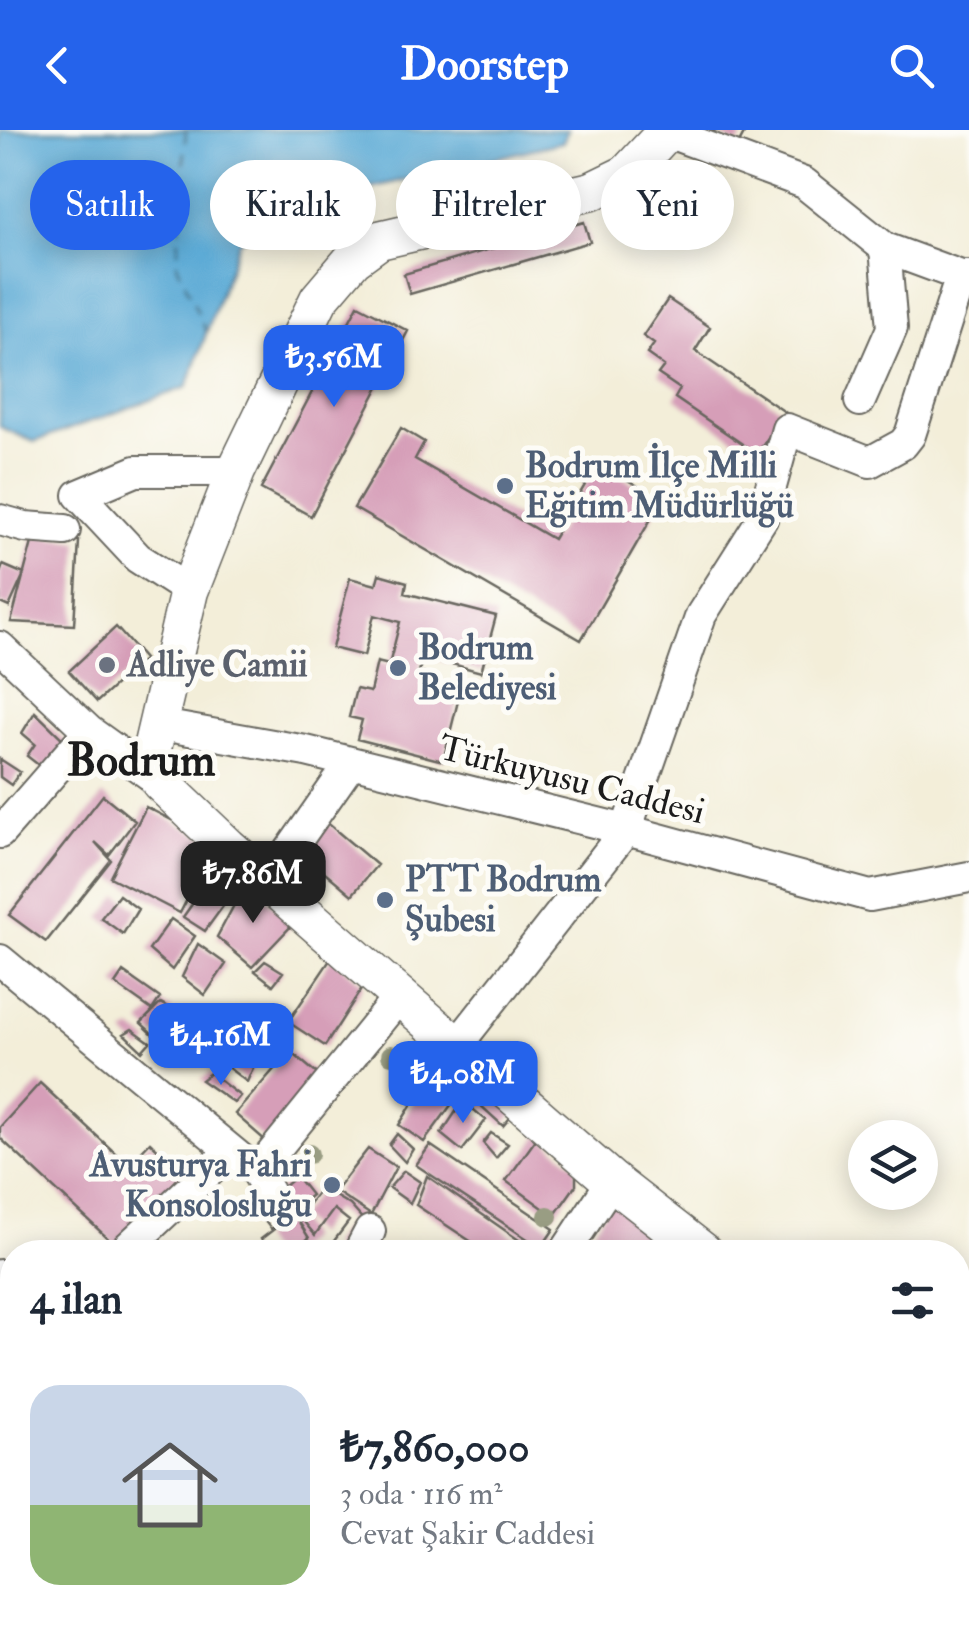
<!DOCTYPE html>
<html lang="tr">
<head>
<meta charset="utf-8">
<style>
	:root { --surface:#fff; --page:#f2f2f3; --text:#1f2937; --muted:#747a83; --accent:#2563eb }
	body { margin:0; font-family:"IM FELL Double Pica",serif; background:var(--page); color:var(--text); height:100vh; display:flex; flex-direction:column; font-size:38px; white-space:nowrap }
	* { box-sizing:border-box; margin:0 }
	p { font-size:32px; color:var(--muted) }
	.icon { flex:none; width:55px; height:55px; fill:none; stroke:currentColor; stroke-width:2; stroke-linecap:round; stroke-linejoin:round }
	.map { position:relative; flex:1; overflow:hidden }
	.drawer { position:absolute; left:0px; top:1110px; width:970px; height:392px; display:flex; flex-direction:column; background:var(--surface); border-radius:40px 40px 0 0; box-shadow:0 5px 25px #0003 }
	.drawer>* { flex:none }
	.top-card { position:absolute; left:30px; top:30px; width:910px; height:90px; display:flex; gap:20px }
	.buttons { position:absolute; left:848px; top:990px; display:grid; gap:20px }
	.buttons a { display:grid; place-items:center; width:90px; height:90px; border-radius:50%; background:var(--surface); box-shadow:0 5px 25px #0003; font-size:50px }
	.price { position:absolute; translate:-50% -85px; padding:0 22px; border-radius:20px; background:var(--accent); color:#fff; font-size:32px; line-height:65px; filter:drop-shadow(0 2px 5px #0008) }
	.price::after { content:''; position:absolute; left:50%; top:60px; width:30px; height:22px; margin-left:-15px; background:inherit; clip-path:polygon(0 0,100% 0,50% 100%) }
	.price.current { background:#222; color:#fff }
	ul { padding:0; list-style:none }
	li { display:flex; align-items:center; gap:30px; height:250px; padding:0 30px }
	li span { display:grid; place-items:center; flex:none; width:280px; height:200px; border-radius:30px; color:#555 }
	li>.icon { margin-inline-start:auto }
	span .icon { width:120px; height:120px; fill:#fffc; stroke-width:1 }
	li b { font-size:42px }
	h2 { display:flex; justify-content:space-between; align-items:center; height:120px; padding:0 30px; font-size:42px }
	.chip { padding:0 35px; border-radius:45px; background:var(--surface); box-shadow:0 5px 25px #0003; font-size:35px; line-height:90px }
	.chip.current { background:var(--accent); color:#fff }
	header { display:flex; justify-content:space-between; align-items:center; height:130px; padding:0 30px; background:var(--accent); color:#fff; font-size:45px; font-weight:700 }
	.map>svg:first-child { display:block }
</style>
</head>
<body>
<header><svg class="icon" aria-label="back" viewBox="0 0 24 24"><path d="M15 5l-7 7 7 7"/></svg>Doorstep<svg class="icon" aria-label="search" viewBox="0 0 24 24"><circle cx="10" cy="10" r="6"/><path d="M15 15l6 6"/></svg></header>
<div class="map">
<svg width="969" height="1502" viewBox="0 0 969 1502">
	<rect width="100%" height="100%" fill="#fdfcf7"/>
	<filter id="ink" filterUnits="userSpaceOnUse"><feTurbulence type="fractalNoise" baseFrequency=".01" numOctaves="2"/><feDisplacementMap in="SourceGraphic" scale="20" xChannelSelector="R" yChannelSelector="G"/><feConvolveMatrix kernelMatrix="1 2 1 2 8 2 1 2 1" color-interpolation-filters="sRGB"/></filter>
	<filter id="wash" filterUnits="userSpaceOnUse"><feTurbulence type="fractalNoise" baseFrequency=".0048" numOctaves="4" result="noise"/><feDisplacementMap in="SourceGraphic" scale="40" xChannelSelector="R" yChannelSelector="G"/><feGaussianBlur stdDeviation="2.25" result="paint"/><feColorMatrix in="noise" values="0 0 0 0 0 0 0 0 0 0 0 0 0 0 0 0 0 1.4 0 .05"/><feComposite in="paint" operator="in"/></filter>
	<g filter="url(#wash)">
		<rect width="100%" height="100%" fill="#f3eed9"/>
		<path fill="#5dabd6" stroke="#3c6479" stroke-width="2.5" d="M0 0H568L563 12 278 80 239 112 187 257 34 312 0 297Z"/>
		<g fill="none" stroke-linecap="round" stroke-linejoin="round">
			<path stroke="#395c70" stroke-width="2.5" stroke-dasharray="12 10" stroke-linecap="butt" d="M186 0 177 134 206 202"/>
		</g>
		<g id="blocks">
			<path fill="#d69eb8" d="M710 0H746L738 15Z
				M662 33 686 52 658 88 634 69Z
				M584 92 590 112 410 164 404 144Z
				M668 169 710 197 695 221 785 282 757 324 675 268 680 259 658 244 664 236 647 224 654 214 643 206Z
				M358 175 408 201 311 386 261 359Z
				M401 298 424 312 415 329 553 409 598 333 662 370 581 510 354 378Z
				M34 405 79 411 74 495 11 492Z
				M3 435 24 444 9 477 0 473V443Z
				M379 444 407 452 405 463 496 486 481 542 423 526 419 542 426 544 422 558 459 567 443 631 357 609 362 590 349 587 356 559 370 562 377 532 389 535 400 492 374 485 364 526 332 518 350 448 376 455Z
				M116 497 144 529 97 572 69 541Z
				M35 582 67 613 45 640 27 626 35 614 22 603Z
				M0 629 20 642 11 655 0 647Z
				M103 665 135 691 109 725 95 712 111 730 46 812 9 785Z
				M146 677 216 713 180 783 110 747Z
				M325 691 377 735 352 765 300 721Z
				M217 739 237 757 205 801 183 787Z
				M247 751 293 794 252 837 217 807Z
				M119 765 138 779 123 804 101 788Z
				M171 789 195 806 172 840 149 820Z
				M198 814 226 834 205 865 182 847Z
				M332 827 364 855 325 916 288 892Z
				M265 831 283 842 273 855 255 841Z
				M123 842 160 868 152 880 115 854Z
				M161 873 173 880 155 906 141 893Z
				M177 881 253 938 247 952 171 894Z
				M217 891 233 903 226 915 210 899Z
				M132 899 150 912 142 921 124 904Z
				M290 921 323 949 267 1012 235 984Z
				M436 936 465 956 424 1012 399 995Z
				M210 943 240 966 234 973 201 950Z
				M478 947 520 976 503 996 468 964Z
				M40 953 128 1035 150 1012 183 1043 116 1116 0 1008V997Z
				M463 971 486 990 462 1021 441 1004Z
				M491 1003 508 1014 496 1028 483 1013Z
				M397 1004 413 1019 405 1032 389 1015Z
				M539 1005 576 1036V1055L554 1086 506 1051Z
				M430 1015 554 1099 541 1118 416 1035Z
				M368 1019 396 1037 371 1085 335 1061Z
				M404 1041 420 1052 410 1073 389 1058Z
				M296 1046 311 1065 271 1099 256 1080Z
				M427 1046 536 1122H487L416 1075Z
				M321 1058 350 1075 366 1093 355 1122H337L331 1115 349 1091 334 1079 315 1105 299 1086Z
				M611 1071 659 1100 646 1122H581Z
				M294 1084 309 1108 290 1122H270L261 1109Z
				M175 1490 204 1492 203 1502H172Z
				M245 1490H274L273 1502H247Z"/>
		</g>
	</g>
	<g filter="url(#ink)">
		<use href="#blocks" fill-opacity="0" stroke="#67665e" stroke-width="2.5"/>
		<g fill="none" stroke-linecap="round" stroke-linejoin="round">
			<g stroke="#67665e" stroke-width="34">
				<path id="minor" d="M667 2 804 53 885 118 961 146H969
					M860 271 892 198 885 118
					M0 390 25 397 65 400
					M189 461 138 428 79 365 136 341H236
					M0 517 89 601 160 652
					M156 594 306 621 626 700 870 766 969 747
					M0 703 89 601
					M268 752 351 633
					M0 830 257 1042 270 1065
					M458 914 626 700 701 485 762 389 787 299 870 332 903 314 910 305 961 146
					M257 1042 398 868
					M123 1122 231 1021
					M359 1122 370 1101
					M565 1122 612 1051
					M0 1145 12 1151
					M958 1174 969 1171
					M0 1477 12 1410
					M715 1490 717 1502
					M936 1490 947 1502
					M345 1502 352 1490"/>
			</g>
			<g stroke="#67665e" stroke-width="41">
				<path id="major" d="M668 0 627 44 592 61 379 110 353 129 319 169 236 341 189 461 150 627 160 652 228 717 612 1051 703 1122
					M958 1329 969 1339"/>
			</g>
			<use href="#minor" stroke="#fff" stroke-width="30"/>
			<use href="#major" stroke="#fff" stroke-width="38"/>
		</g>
		<g fill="#999d83">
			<circle cx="391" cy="925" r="10"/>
			<circle cx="309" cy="1024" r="10"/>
			<circle cx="548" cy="1086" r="10"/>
		</g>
	</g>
	<g fill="#5c6f8a" stroke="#fdfcf7" stroke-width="4">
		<circle cx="505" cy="356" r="10"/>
		<circle cx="398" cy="538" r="10"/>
		<circle cx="385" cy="770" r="10"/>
		<circle cx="332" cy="1055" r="10"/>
	</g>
	<circle fill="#6b7280" stroke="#fdfcf7" stroke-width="4" cx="107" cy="535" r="10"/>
	<g text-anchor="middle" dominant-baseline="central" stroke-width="10" stroke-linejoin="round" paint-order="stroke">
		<g font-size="35" font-weight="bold" fill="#4e5e75" stroke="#fdfcf7" text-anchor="start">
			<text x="525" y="336">Bodrum İlçe Milli<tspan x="525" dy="40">Eğitim Müdürlüğü</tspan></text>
			<text x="418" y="518">Bodrum<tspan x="418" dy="40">Belediyesi</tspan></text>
			<text x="405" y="750">PTT Bodrum<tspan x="405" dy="40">Şubesi</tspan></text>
			<text x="312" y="1035" text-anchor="end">Avusturya Fahri<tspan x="312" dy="40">Konsolosluğu</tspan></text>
		</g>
		<g font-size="35" font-weight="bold" fill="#5b616d" stroke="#fdfcf7" text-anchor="start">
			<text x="127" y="535">Adliye Camii</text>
		</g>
		<g font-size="35" fill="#1c1c1c" stroke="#fdfcf7">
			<text transform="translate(572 650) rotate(14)">Türkuyusu Caddesi</text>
		</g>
		<g font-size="45" font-weight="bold" fill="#1c1c1c" stroke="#fdfcf7">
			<text x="141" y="631">Bodrum</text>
		</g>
	</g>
</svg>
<div class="buttons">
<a><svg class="icon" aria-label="layers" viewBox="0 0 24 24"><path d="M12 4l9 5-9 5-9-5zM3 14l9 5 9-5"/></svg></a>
</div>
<b class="price" style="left:334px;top:280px">₺3.56M</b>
<b class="price current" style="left:253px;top:796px">₺7.86M</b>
<b class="price" style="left:221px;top:958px">₺4.16M</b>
<b class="price" style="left:463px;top:996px">₺4.08M</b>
<div class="top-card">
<a class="chip current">Satılık</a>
<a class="chip">Kiralık</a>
<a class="chip">Filtreler</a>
<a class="chip">Yeni</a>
</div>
<section class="drawer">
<h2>4 ilan<svg class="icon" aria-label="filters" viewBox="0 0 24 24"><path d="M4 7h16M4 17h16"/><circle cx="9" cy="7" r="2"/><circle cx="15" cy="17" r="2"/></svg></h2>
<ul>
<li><span style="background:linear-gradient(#c9d6e8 60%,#8fb573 0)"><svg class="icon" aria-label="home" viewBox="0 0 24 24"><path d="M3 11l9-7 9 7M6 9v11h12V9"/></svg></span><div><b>₺7,860,000</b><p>3 oda · 116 m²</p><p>Cevat Şakir Caddesi</p></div></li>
</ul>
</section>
</div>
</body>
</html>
